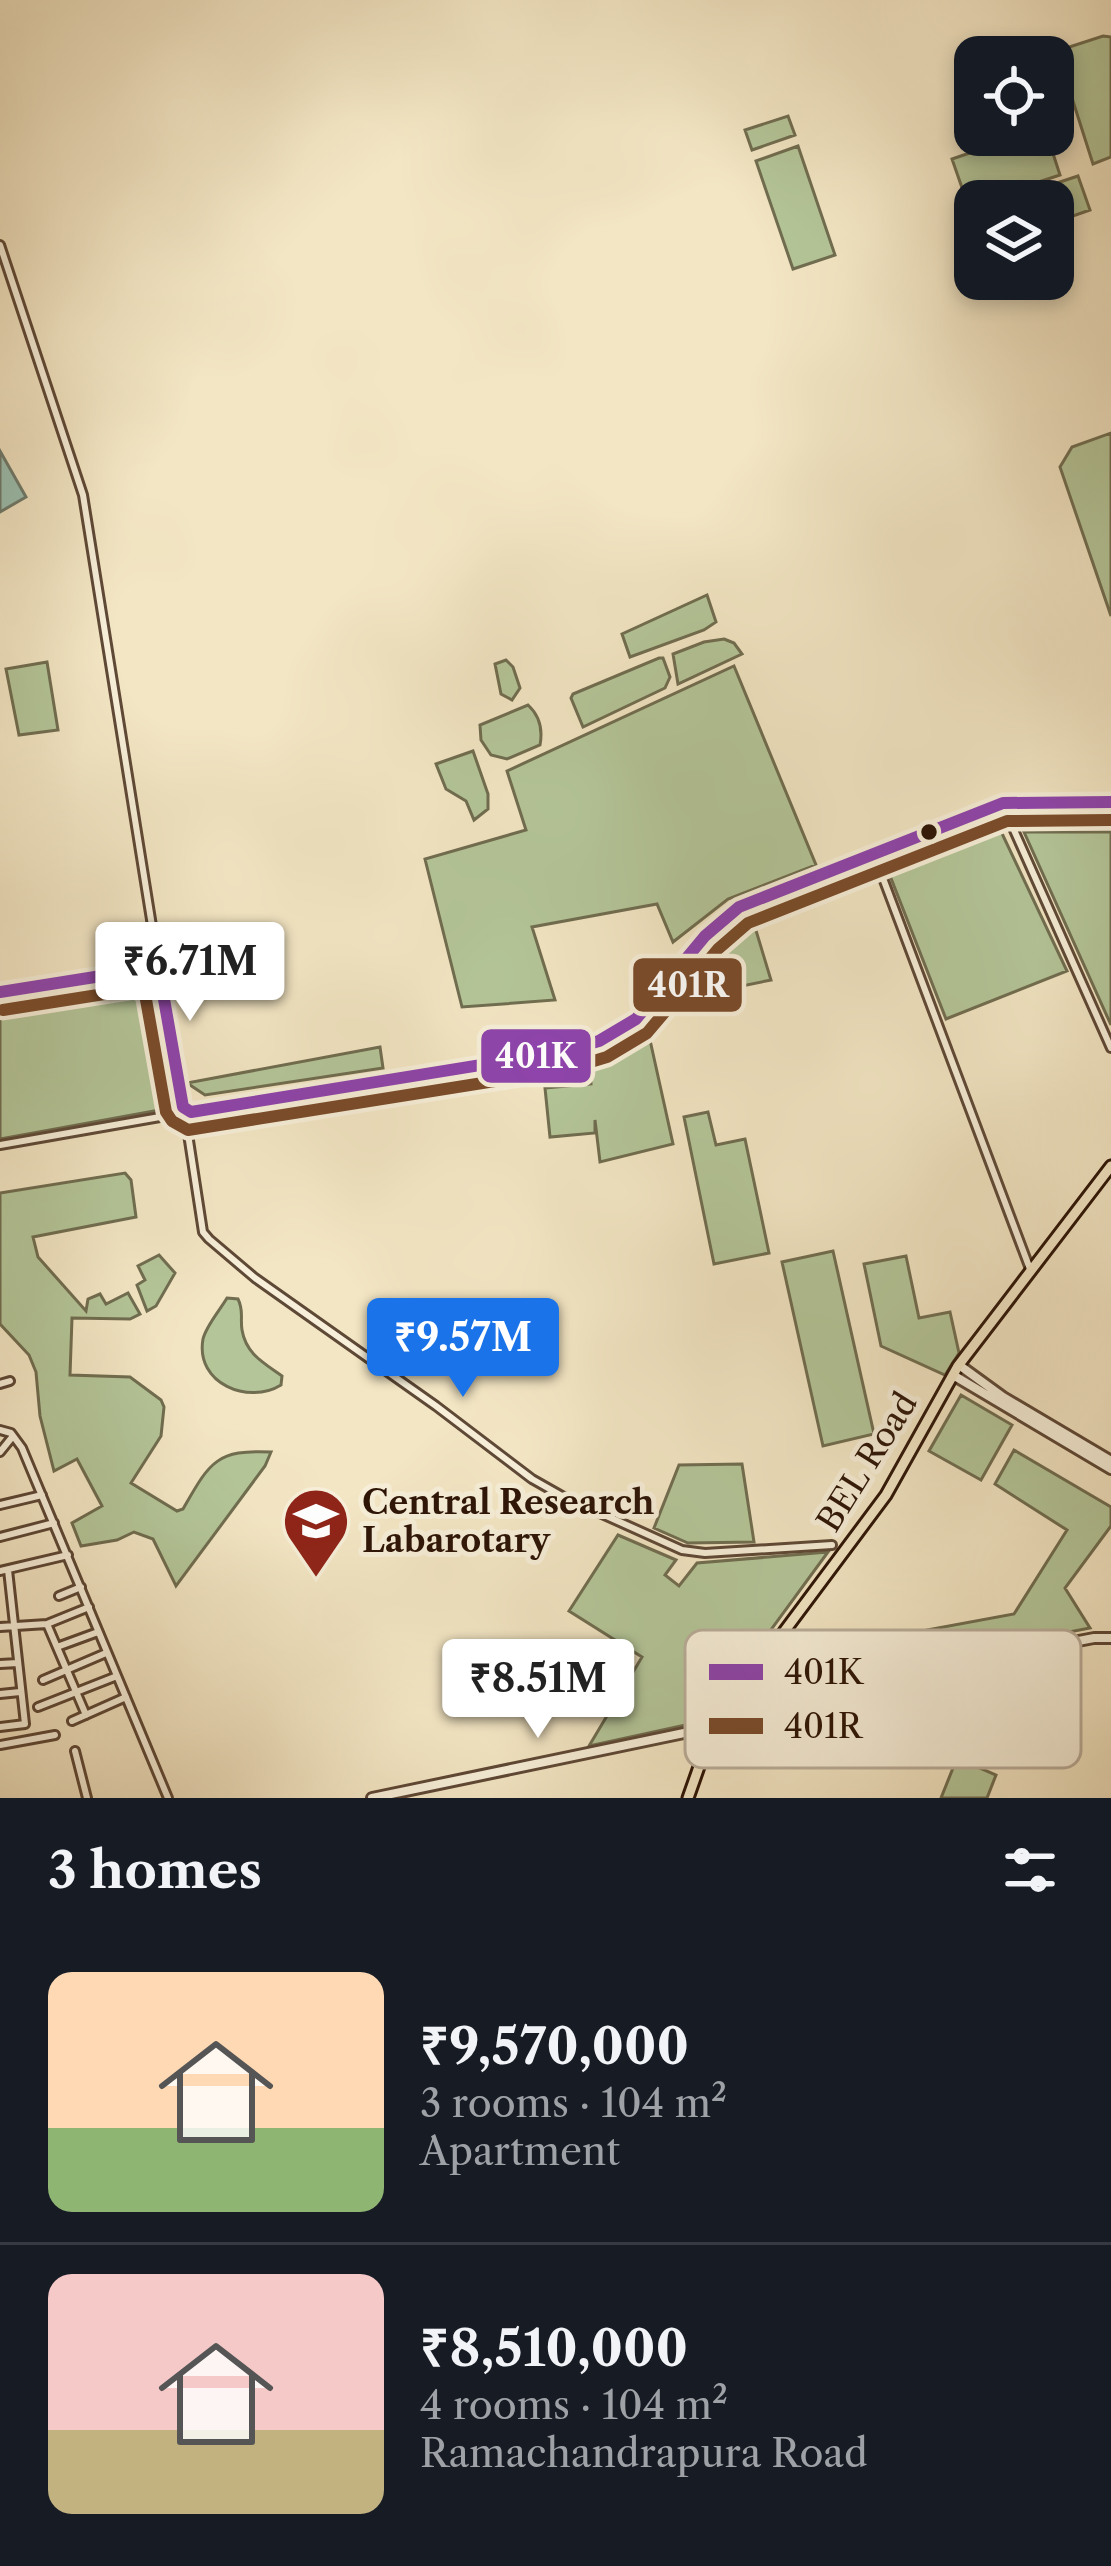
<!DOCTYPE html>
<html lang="en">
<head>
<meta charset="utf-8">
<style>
	:root { --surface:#171b24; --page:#242831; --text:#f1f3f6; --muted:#9ea1a6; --line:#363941; --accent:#1a73e8 }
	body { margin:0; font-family:"Libre Caslon Text",serif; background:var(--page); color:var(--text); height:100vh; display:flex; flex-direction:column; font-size:45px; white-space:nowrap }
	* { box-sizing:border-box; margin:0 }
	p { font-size:39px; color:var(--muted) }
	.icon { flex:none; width:66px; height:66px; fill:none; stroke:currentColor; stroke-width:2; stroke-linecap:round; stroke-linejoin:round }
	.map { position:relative; height:1798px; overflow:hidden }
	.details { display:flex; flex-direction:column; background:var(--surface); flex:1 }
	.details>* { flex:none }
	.tools { position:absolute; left:954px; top:36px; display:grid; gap:24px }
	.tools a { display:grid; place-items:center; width:120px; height:120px; border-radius:24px; background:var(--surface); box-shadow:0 6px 18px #0003; font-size:60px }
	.price { position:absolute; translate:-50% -102px; padding:0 27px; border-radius:12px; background:#fff; color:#222; font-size:39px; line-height:78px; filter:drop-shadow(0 3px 6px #0008) }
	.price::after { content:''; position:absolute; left:50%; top:72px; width:36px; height:27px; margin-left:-18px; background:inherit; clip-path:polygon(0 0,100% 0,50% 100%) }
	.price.active { background:var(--accent); color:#fff }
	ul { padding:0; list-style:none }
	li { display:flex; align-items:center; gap:36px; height:300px; padding:0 48px }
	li+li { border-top:3px solid var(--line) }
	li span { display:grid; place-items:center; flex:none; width:336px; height:240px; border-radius:24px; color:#555 }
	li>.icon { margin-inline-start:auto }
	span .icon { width:144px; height:144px; fill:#fffc; stroke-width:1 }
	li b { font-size:51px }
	h2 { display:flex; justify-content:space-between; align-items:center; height:144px; padding:0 48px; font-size:51px }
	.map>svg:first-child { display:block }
</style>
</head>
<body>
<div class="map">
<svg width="1111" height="1798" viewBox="0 0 1111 1798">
	<rect width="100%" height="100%" fill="#f3e6c4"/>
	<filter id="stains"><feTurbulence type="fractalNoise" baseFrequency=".00167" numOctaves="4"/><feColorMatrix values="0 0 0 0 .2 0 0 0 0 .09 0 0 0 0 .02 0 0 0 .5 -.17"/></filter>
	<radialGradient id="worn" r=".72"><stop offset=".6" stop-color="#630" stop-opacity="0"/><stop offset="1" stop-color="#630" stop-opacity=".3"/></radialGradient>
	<path fill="#b4c699" stroke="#706d50" stroke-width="3" d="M1103 36 1111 37V157L1093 164 1057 51Z
		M788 116 795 135 752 150 745 130Z
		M1023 135H1047L1060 175 968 205 952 159Z
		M798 146 835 255 793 269 756 161Z
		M1078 176 1090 210 1053 223V201H1030L1027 193Z
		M1111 433V616L1060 467 1072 447Z
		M707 595 716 622 704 630 630 657 622 634Z
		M724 639 734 643 742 654 678 684 673 654 704 642Z
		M659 658H663L670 677 665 688 583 727 571 698 573 694Z
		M506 660 513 667 520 688 512 700 501 694 495 664Z
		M47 662 58 730 19 735 6 669Z
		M734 666 816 865 728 899 673 942 657 904 532 927 555 1000 462 1007 425 859 526 830 507 771Z
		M528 705C540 716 543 729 540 745L507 759 491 755 481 740 480 725Z
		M473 751 488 794V809L474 820 466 801 446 789 436 764Z
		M998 825 1067 971 946 1019 887 868Z
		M1024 832H1111V1025Z
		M751 914 771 980 668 1001 711 942Z
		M141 980 151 988 168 1097 165 1109 0 1139V1004Z
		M648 1031 673 1144 600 1162 595 1120V1133L550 1137 545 1088 591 1084 589 1059 633 1047Z
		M380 1047 383 1068 205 1095 187 1083Z
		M708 1112 716 1145 745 1139 769 1253 714 1264 684 1117Z
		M125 1173 131 1180 136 1217 33 1237 38 1257 86 1311 88 1299 100 1294 106 1304 128 1293 140 1314 130 1319 72 1318 70 1375 130 1377 161 1400 164 1407 161 1436 131 1483 177 1511 183 1509C209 1464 215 1449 271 1452L265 1466 176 1586 153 1539 134 1532 117 1540 81 1546 72 1523 102 1506 77 1459 54 1471 40 1416 36 1372 29 1355 0 1324V1193Z
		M833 1251 874 1434 823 1446 782 1262Z
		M159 1255 175 1273 156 1306 147 1311 137 1285 145 1280 138 1266Z
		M906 1256 919 1318 950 1312 959 1353 945 1375 881 1346 864 1264Z
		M227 1298 238 1299C244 1311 240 1317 242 1330 246 1354 264 1363 282 1376L281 1385C249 1405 195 1384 203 1339 206 1326 220 1310 227 1298Z
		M961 1395 1012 1425 981 1480 929 1451Z
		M1014 1450 1111 1507V1526L1065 1588 1090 1628 889 1667 884 1638 1014 1614 1067 1530 995 1484Z
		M742 1464 754 1542 688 1543 654 1528 679 1465Z
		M618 1535 676 1560 665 1575 679 1586 697 1563 828 1552 704 1721 589 1746 642 1657 569 1611Z
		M957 1758 996 1775 987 1798H941Z"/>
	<path fill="#9bc0b1" stroke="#6f7b6d" stroke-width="3" d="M0 451 26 497 0 512Z"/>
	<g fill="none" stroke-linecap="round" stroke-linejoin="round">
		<g stroke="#5e4836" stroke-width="12">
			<path id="minor" d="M0 245 83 495 161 982
				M1005 810 1111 1048
				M875 857 1030 1269
				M186 1121 203 1232 209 1239 255 1278 436 1406 532 1479 562 1496 682 1550 705 1553 832 1545
				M0 1145 177 1114
				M0 1384 10 1381
				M0 1430 11 1433 22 1448 168 1798
				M0 1452 13 1436
				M0 1505 42 1495
				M0 1537 54 1523
				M0 1571 68 1555
				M59 1596 81 1587
				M47 1624 86 1715
				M0 1627 47 1624 89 1607
				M57 1647 98 1632
				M0 1664 18 1663
				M43 1680 106 1653
				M0 1694 20 1692
				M38 1707 117 1676
				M72 1721 126 1697
				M0 1727 25 1724 8 1570
				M0 1745 55 1735
				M75 1751 87 1798"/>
		</g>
		<g stroke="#5e4836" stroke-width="14">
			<path id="tertiary" d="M959 1365 1003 1397 1111 1461
				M953 1375 1111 1469
				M729 1708 1094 1638H1111
				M372 1798 713 1727"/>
		</g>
		<g stroke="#2d1406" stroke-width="14">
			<path id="secondary" d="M958 822 1003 803 1111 802
				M0 992 139 970 161 982 183 1107 177 1117 186 1121 191 1112
				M191 1112 586 1046C655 1021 684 950 739 907L1005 810 1111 809"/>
		</g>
		<g stroke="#2d1406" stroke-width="15">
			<path id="primary" d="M688 1798 713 1727 886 1495 958 1366 1111 1166"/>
		</g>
		<use href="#minor" stroke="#f7efd9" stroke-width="6"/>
		<use href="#tertiary" stroke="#f7efd9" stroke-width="8"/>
		<use href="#secondary" stroke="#f7efd9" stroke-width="8"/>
		<use href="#primary" stroke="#f3e6c4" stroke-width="9"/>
		<g stroke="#f7efd9" stroke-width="21">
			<path id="bus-1" d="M0 992 139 970 161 982 183 1107 191 1112 561 1052 599 1041 636 1019 705 936 739 907 1003 803 1111 802"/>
		</g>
		<g stroke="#f7efd9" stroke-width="21">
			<path id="bus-2" d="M3 1010 136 989 145 994 166 1112 172 1121 188 1130 564 1070 607 1057 647 1033 718 949 748 923 1007 821 1111 820"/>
		</g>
		<use href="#bus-1" stroke="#8e44ad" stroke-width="12"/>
		<use href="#bus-2" stroke="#7a4b2a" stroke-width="12"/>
	</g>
	<defs>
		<g id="university-pin" transform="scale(3.45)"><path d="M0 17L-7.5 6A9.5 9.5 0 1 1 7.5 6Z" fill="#8f2418" stroke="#f7efd9"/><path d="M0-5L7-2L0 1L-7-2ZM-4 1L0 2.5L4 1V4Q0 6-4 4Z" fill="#fff"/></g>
	</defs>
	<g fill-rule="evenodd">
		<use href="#university-pin" x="316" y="1521"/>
	</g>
	<circle fill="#2d1406" stroke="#f7efd9" stroke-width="4.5" cx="929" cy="832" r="10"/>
	<g text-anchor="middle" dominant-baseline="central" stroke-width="10" stroke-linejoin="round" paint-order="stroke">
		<g font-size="33" fill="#2d1406" stroke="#f7efd9">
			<text transform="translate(867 1462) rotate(-58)">BEL Road</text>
		</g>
		<g font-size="33" font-weight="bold" fill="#2d1406" stroke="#f7efd9" text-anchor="start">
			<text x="362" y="1502">Central Research<tspan x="362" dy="38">Labarotary</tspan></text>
		</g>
	</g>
	<rect x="685" y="1630" width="396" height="138" rx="18" fill="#f7efd9" stroke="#baad9a" stroke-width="3"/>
	<rect x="709" y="1664" width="54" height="16" fill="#8e44ad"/>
	<rect x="709" y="1718" width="54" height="16" fill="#7a4b2a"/>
	<g font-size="33" fill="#2d1406">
		<text x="784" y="1684">401K</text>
		<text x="784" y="1738">401R</text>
	</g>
	<g stroke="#f7efd9" stroke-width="4.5">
		<rect x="631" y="956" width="113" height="58" rx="12" fill="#7a4b2a"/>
		<rect x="479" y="1027" width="114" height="58" rx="12" fill="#8e44ad"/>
	</g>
	<g font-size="33" text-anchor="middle" font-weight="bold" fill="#fff">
		<text x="688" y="997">401R</text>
		<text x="536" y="1068">401K</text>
	</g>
	<rect width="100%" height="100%" filter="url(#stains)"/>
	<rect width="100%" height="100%" fill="url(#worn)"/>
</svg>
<div class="tools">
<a><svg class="icon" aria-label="locate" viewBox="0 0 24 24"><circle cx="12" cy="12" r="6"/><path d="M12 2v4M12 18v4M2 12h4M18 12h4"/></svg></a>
<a><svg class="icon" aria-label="layers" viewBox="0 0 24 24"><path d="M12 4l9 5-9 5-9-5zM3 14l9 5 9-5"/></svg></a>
</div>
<b class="price" style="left:190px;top:1024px">₹6.71M</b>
<b class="price active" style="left:463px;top:1400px">₹9.57M</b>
<b class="price" style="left:538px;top:1741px">₹8.51M</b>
</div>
<section class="details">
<h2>3 homes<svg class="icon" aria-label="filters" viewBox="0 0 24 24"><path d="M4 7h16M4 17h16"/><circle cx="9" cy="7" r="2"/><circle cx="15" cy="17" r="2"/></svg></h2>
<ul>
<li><span style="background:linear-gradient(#ffd9b3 65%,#8fb573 0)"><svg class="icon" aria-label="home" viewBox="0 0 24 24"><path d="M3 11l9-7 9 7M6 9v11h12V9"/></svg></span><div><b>₹9,570,000</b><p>3 rooms · 104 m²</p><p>Apartment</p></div></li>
<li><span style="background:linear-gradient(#f6c9c9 65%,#c2b280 0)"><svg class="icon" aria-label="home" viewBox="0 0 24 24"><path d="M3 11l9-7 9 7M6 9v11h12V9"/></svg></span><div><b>₹8,510,000</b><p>4 rooms · 104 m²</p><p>Ramachandrapura Road</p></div></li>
</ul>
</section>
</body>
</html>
